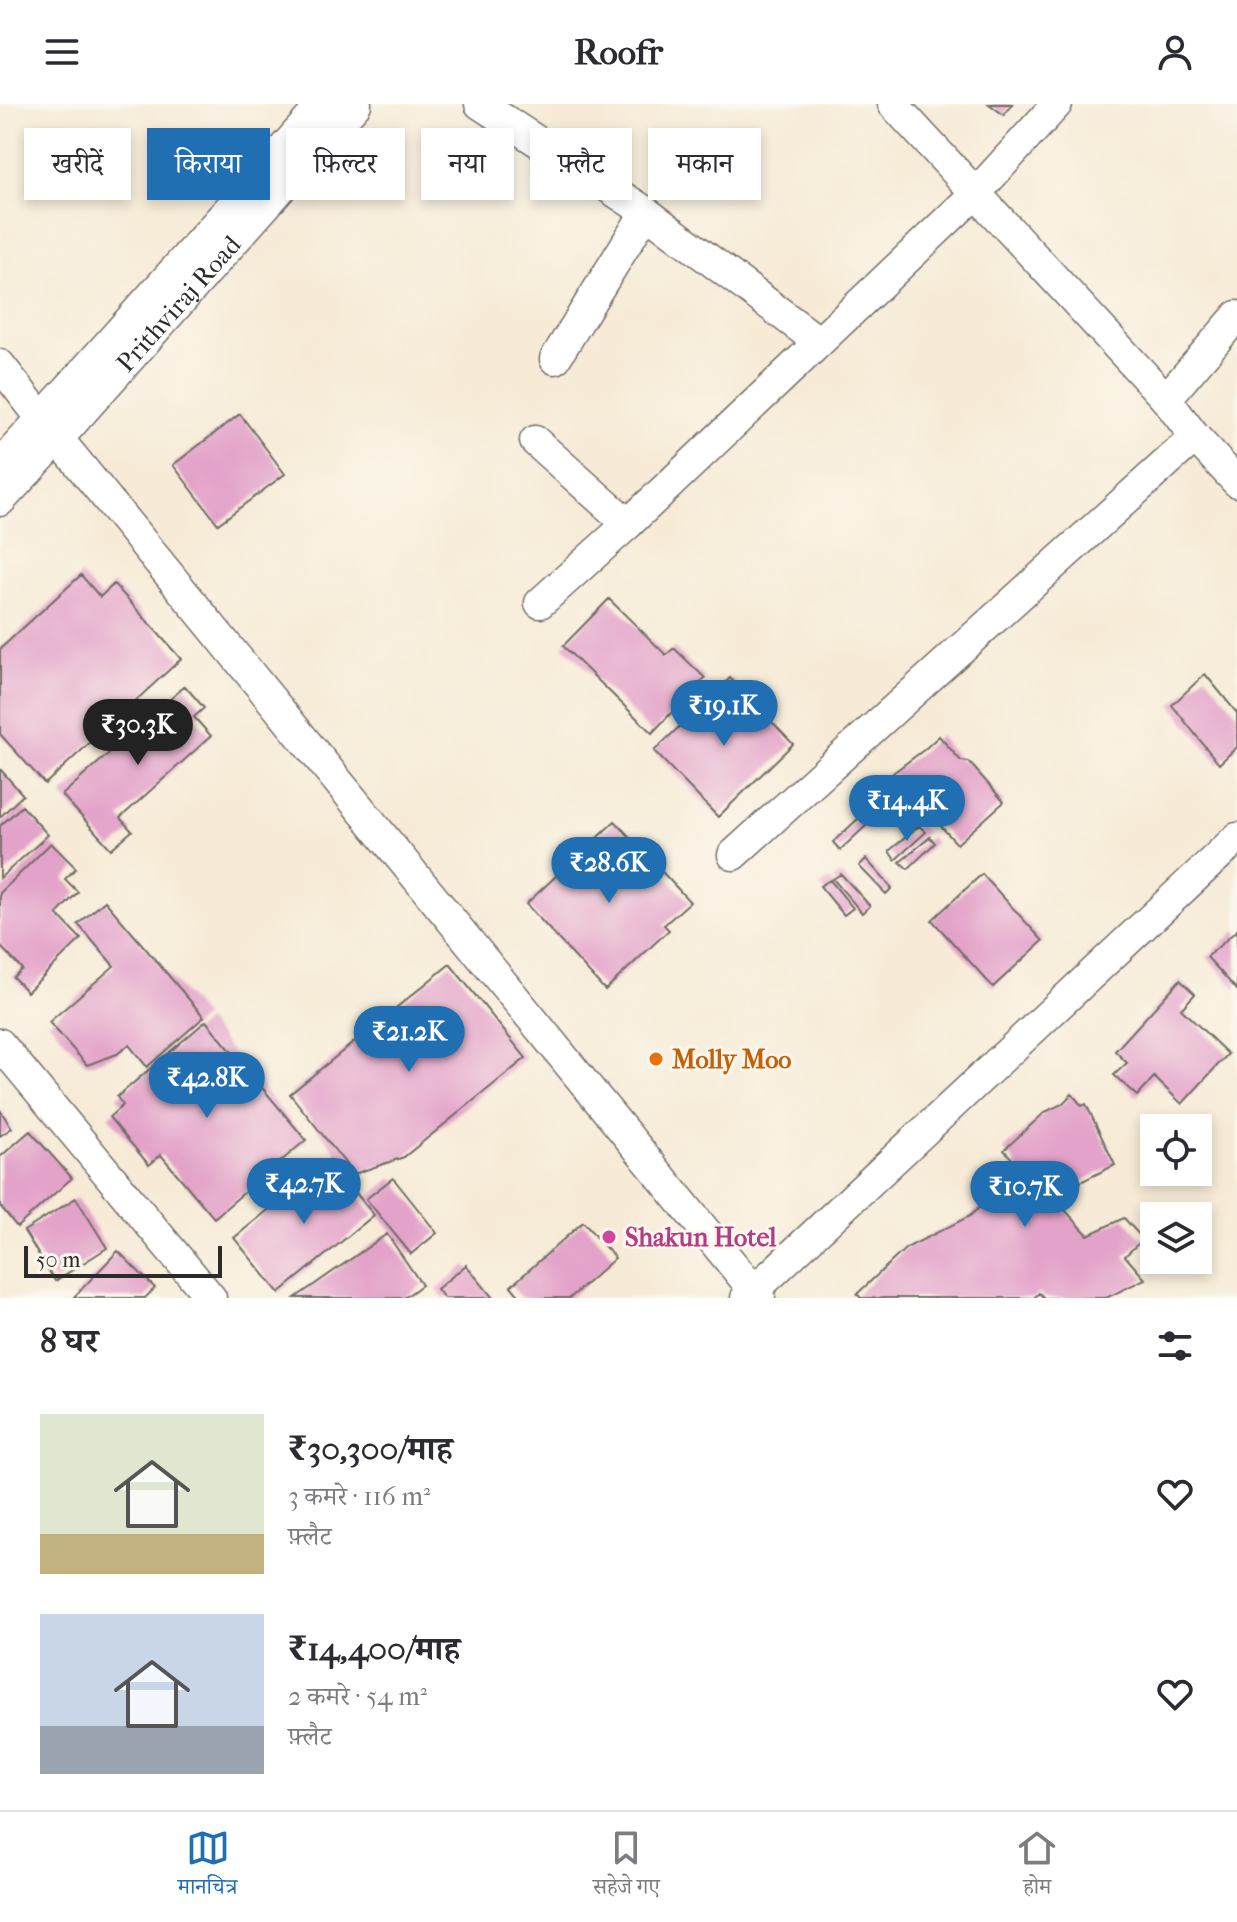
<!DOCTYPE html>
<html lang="hi">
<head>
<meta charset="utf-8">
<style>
	:root { --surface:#fff; --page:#f7f7f7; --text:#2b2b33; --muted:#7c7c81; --line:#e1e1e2; --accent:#1f6fb2 }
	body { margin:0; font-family:"IM FELL French Canon","Noto Serif Devanagari",serif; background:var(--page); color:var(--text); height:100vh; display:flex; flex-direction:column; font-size:30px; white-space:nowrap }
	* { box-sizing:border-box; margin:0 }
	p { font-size:26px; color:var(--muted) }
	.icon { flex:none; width:44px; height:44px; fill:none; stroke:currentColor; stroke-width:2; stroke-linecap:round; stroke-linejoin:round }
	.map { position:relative; height:1194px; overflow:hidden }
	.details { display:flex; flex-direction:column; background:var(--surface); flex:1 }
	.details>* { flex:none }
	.banner { position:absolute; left:24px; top:24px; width:800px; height:72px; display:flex; gap:16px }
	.tools { position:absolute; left:1140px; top:1010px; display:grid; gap:16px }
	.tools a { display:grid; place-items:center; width:72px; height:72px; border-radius:0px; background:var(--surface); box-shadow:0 4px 12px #0003; font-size:40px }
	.scale { position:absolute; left:24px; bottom:20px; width:198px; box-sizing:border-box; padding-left:8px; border:4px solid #2b2b2b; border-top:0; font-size:22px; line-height:28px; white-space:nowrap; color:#2b2b2b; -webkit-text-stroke:6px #fbf7ec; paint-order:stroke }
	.price { position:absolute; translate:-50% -68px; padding:0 18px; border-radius:28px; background:var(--accent); color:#fff; font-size:26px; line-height:52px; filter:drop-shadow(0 2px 4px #0008) }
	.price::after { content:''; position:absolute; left:50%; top:48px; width:24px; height:18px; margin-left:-12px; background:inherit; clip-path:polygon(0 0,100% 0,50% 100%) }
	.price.current { background:#222; color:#fff }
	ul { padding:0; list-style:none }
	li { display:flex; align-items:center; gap:24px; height:200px; padding:0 40px }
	li span { display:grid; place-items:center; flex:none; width:224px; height:160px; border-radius:0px; color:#555 }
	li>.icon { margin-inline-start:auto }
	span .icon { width:96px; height:96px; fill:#fffc; stroke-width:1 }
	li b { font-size:34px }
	h2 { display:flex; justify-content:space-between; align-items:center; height:96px; padding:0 40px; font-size:34px }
	.pill { padding:0 28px; border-radius:0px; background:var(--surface); box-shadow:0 4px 12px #0003; font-size:28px; line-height:72px }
	.pill.current { background:var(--accent); color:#fff }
	header { display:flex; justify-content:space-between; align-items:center; height:104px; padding:0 40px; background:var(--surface); font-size:36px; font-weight:700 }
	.tab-bar { display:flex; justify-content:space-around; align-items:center; height:112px; border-top:2px solid var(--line); background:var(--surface); font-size:22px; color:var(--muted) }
	.tab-bar a { display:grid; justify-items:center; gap:4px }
	.tab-bar .current { color:var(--accent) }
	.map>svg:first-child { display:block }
</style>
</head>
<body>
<header><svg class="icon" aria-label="menu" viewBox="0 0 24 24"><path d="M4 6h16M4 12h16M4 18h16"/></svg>Roofr<svg class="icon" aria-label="person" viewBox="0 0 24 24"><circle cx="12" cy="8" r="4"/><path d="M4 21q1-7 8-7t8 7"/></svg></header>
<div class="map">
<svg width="1237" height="1194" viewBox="0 0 1237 1194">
	<rect width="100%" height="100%" fill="#fbf7ec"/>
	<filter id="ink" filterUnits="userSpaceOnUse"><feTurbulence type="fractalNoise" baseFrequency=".0125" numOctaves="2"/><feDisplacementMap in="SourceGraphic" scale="16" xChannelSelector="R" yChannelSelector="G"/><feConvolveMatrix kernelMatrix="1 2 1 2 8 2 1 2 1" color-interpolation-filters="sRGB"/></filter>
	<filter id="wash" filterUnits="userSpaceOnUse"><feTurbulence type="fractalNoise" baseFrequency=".006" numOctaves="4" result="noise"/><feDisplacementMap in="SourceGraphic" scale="32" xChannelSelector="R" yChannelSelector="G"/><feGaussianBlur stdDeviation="1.8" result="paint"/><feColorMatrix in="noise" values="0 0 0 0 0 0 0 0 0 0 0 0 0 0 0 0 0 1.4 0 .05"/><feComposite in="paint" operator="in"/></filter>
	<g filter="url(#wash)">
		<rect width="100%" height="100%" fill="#f7ebd7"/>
		<g id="blocks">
			<path fill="#e3a2c9" d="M989 0H1012L1004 11Z
				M240 310 285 370 218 420 173 361Z
				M81 471 100 493 114 480 181 555 45 680 0 630V545Z
				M609 495 666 551 674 544 705 574 652 629 563 542Z
				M1205 570 1237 609V643L1219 660 1172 601Z
				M730 574 793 640 718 713 654 647Z
				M185 582 204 604 194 613 211 632 120 714 132 727 111 745 62 691Z
				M939 632 961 657 969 658 1004 698 957 740 893 669 925 645Z
				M0 665 23 691 0 713Z
				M22 702 48 731 0 774V722Z
				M860 713 867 721 840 746 833 738Z
				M615 717 690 798 664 821 669 826 605 886 526 800Z
				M919 722 926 728 895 756 889 747Z
				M930 733 935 739 908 765 900 758Z
				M51 739 76 764 65 775 78 788 57 810 81 835 27 888 13 873 22 865 0 842V789Z
				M866 755 892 784 886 790 859 762Z
				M841 770 870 802 862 809 833 775Z
				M982 770 1043 837 993 883 932 816Z
				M830 776 853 804 844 811 820 782Z
				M105 797 204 913 147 963 129 941 117 950 87 961 49 918 114 862 78 820Z
				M1237 826V886L1207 853Z
				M450 860 526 954 404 1053 354 1070 290 990Z
				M1180 876 1195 890 1181 905 1228 950 1182 1000 1154 973 1137 992 1114 971 1127 959 1115 947Z
				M206 917 306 1036 214 1114 161 1051 149 1061 109 1013 123 1001 117 993Z
				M1072 990 1082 1002 1086 1000 1115 1061 1052 1092 1088 1131 1124 1114 1143 1135 1125 1152 1145 1175 1106 1194H1044L1039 1189 1034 1194H861L857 1190 906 1144 970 1112 1019 1067 1014 1057 1004 1046 1045 1008 1062 1000Z
				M0 1006 12 1024 0 1032Z
				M30 1027 72 1074 17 1123 0 1102V1053Z
				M329 1056 374 1111 279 1189 234 1134Z
				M393 1074 437 1129 411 1150 366 1095Z
				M76 1094 107 1144 55 1177 24 1127Z
				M583 1118 615 1154 570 1194H521L511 1182Z
				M387 1130 422 1181 404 1194H295Z
				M118 1147 155 1184 145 1194H73Z
				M466 1161 493 1194H444L437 1185Z"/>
		</g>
	</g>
	<g filter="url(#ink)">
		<use href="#blocks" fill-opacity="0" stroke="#726e67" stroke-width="2"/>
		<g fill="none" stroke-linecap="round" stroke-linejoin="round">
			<g stroke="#726e67" stroke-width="33">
				<g id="minor">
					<path d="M480 0 646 108 819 238"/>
					<path d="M893 0 1166 295 1195 333 1237 378"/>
					<path d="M555 255 646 108"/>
					<path d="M0 261 42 315 760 1194"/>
					<path d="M1166 295 1237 212"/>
					<path d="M535 337 628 420"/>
					<path d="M0 361 323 0"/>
					<path id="s1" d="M0 397 58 335 356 0"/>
					<path d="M540 499 628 420 976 89 1057 0"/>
					<path d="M733 751 1195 333"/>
					<path d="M0 940 211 1194"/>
					<path d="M746 1194 1237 734"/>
				</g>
			</g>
			<use href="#minor" stroke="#fff" stroke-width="30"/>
		</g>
	</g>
	<circle fill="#e8710a" stroke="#fbf7ec" stroke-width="3" cx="656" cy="955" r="8"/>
	<circle fill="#d1479c" stroke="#fbf7ec" stroke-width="3" cx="609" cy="1133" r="8"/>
	<g text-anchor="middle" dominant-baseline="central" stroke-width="6" stroke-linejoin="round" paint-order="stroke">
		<g font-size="26" fill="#2b2b2b" stroke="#fbf7ec">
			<text stroke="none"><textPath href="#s1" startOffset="266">Prithviraj Road</textPath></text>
		</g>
		<g font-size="26" font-weight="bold" fill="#c56008" stroke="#fbf7ec" text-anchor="start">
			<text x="672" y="955">Molly Moo</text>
		</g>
		<g font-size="26" font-weight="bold" fill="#b23c85" stroke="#fbf7ec" text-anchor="start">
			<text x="625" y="1133">Shakun Hotel</text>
		</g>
	</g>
</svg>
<div class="tools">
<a><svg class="icon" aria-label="locate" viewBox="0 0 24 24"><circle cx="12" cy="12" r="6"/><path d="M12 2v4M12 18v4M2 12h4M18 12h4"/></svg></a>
<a><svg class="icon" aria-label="layers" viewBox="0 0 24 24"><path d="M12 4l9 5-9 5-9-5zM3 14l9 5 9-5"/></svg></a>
</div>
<div class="scale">50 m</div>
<b class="price" style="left:724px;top:644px">₹19.1K</b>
<b class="price current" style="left:138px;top:663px">₹30.3K</b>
<b class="price" style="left:907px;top:739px">₹14.4K</b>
<b class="price" style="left:609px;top:801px">₹28.6K</b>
<b class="price" style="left:409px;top:970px">₹21.2K</b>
<b class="price" style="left:207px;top:1016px">₹42.8K</b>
<b class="price" style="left:304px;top:1122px">₹42.7K</b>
<b class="price" style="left:1025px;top:1125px">₹10.7K</b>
<div class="banner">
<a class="pill">खरीदें</a>
<a class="pill current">किराया</a>
<a class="pill">फ़िल्टर</a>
<a class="pill">नया</a>
<a class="pill">फ़्लैट</a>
<a class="pill">मकान</a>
</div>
</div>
<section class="details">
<h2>8 घर<svg class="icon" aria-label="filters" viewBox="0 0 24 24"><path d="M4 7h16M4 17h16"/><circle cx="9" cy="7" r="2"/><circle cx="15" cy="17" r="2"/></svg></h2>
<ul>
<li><span style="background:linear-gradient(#dfe7d0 75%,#c2b280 0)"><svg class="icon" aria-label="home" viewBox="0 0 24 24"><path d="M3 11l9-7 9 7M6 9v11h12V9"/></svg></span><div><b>₹30,300/माह</b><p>3 कमरे · 116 m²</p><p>फ़्लैट</p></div><svg class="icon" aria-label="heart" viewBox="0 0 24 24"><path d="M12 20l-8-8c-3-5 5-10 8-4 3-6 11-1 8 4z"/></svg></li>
<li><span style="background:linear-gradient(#c9d6e8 70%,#9aa5b1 0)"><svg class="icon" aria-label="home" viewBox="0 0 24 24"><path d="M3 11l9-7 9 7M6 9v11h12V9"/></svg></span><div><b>₹14,400/माह</b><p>2 कमरे · 54 m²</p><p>फ़्लैट</p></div><svg class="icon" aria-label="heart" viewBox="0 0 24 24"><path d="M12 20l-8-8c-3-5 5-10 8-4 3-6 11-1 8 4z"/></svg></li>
</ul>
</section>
<nav class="tab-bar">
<a class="current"><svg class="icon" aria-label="map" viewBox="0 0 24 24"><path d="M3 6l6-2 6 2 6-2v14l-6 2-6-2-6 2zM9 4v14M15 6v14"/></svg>मानचित्र</a>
<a><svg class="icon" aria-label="saved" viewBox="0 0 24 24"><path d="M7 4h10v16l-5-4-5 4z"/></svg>सहेजे गए</a>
<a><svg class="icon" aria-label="home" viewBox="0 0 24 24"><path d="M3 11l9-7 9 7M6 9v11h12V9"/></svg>होम</a>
</nav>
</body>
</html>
